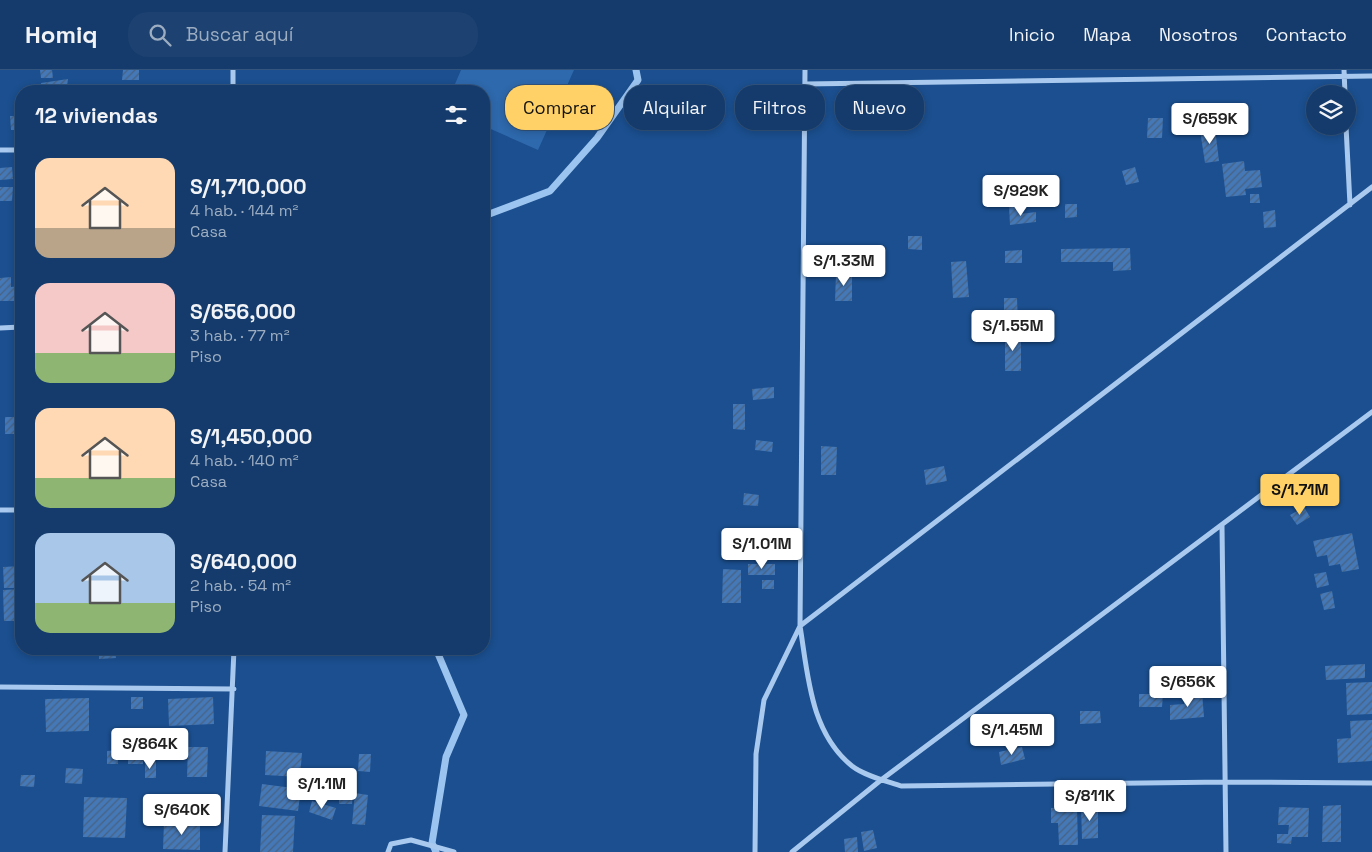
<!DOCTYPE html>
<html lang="es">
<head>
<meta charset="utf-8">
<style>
	:root { --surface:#143b6b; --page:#1d4271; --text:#f1f3f6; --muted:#9dadc1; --line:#33557e; --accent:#ffd166 }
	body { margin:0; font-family:"Space Grotesk",sans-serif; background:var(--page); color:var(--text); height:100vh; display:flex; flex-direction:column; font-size:19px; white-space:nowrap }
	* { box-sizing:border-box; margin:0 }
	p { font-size:16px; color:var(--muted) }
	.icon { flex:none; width:28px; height:28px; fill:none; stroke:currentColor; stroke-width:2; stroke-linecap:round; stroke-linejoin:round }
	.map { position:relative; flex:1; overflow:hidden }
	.panel { position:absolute; left:15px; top:15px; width:475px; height:570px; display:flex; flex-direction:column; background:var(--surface); border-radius:20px; box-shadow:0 2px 8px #0003,0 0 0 1px var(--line) }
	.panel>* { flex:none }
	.banner { position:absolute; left:505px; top:15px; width:475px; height:45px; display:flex; gap:10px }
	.fabs { position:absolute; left:1306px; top:15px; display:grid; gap:10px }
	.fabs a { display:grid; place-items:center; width:50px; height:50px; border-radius:50%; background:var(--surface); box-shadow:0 2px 8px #0003,0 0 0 1px var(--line); font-size:25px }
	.price { position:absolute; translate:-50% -42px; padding:0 11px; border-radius:5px; background:#fff; color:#222; font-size:16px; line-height:32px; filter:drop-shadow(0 1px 2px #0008) }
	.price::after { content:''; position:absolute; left:50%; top:30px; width:15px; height:11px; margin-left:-8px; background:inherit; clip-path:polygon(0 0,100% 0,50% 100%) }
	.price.active { background:var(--accent); color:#111 }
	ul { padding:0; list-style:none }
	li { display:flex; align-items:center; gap:15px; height:125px; padding:0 20px }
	li span { display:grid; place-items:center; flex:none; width:140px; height:100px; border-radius:15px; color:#555 }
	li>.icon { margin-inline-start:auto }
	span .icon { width:60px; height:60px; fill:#fffc; stroke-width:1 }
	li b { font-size:21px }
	h2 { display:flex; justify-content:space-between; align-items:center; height:60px; padding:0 20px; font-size:21px }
	.pill { padding:0 18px; border-radius:20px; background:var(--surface); box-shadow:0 2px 8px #0003,0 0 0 1px var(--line); font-size:18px; line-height:45px }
	.pill.active { background:var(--accent); color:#111 }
	header { display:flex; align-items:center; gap:30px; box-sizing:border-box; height:70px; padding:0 25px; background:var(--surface); border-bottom:1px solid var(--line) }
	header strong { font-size:24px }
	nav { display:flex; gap:28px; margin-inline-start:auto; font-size:18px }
	.search { width:350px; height:45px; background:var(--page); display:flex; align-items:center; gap:12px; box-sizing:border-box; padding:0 18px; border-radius:20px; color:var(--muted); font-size:19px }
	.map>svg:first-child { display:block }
</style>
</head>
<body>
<header>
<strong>Homiq</strong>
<div class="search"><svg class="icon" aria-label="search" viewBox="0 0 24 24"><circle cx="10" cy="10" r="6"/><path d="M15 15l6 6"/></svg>Buscar aquí</div>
<nav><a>Inicio</a><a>Mapa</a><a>Nosotros</a><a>Contacto</a></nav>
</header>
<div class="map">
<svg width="1372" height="782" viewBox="0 0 1372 782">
	<defs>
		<pattern id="building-hatch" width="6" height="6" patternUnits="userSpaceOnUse" patternTransform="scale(1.25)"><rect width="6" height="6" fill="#4478b7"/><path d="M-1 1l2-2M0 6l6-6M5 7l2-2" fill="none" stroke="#486282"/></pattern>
	</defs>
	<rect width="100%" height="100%" fill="#1b4f8f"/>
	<path fill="#2e69ad" d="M461 0H574L538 80 484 56V21H452Z"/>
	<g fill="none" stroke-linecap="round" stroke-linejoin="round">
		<path stroke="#9cc4f0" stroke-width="7" d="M484 146 550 121 597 68 638 10 636 0
			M436 579 464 645 446 687 432 773 436 782"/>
	</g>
	<path fill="url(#building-hatch)" d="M40 0H52L53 8H41Z
		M123 0H139V10H122Z
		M68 9 67 16 42 20 41 13Z
		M10 46H21V60H11Z
		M1148 48H1163L1162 68H1147Z
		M1215 58 1219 91 1205 93 1200 60Z
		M1244 91 1245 101 1260 100 1262 117 1245 119 1246 125 1226 127 1222 94Z
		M12 97 13 109 0 110V98Z
		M1135 97 1139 112 1126 115 1122 101Z
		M0 117H13L12 131H0Z
		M1250 124H1259L1260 133H1250Z
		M1065 134H1077V147L1065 148Z
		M1009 137H1020V144L1036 142V152L1010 155Z
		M1275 140 1276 157 1264 158 1263 142Z
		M908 166H922V180L908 179Z
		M1130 178 1131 200 1113 201V192H1061V179Z
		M1022 180V193H1005V181Z
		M966 191 969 227 953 228 951 192Z
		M836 203 852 204V231H835Z
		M11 207V217L21 216V231H0V208Z
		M1004 228H1017L1018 254H1004Z
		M988 242H999L997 266 986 265Z
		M1005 262H1021V301H1005Z
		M774 317V328L753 330 752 319Z
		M733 334H745V360L733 359Z
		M5 347H17V364H5Z
		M756 370 773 372 772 382 755 380Z
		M821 376 837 377 836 405H821Z
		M944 396 947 411 926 415 924 400Z
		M1315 419 1317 431 1304 433 1303 421Z
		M744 423 759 425 758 436 743 435Z
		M1304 437 1310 447 1297 455 1290 445Z
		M1352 463 1359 499 1342 502 1340 494 1329 496 1327 485 1317 487 1313 471Z
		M748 494H775V505H748Z
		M21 496V518H4L3 497Z
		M723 499 741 500V533H722Z
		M1326 502 1329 515 1317 518 1314 504Z
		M762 510H774V519H762Z
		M21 519V531H17L18 551H4L3 520Z
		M1332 521 1335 538 1324 540 1320 524Z
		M99 579H115L116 588 99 589Z
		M1365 594V608L1326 610 1325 596Z
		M1372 612V644L1347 645 1346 613Z
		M1202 622 1204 647 1170 650V635L1184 634V624Z
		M1139 624H1163L1162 637H1139Z
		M131 627H143V639H131Z
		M213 627 214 654 169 656 168 629Z
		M89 628V661L46 662 45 629Z
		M1080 641H1100L1101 653 1080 654Z
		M1372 650V691L1338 693 1337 669 1351 668 1350 651Z
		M1033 651 1035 663 1022 666 1019 654Z
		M188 677H208L207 707H187Z
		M1022 677 1025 689 1001 695 999 682Z
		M143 678V694H128V679Z
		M118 680V694H107V681Z
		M266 681 302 683 300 707 265 705Z
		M359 684H371L370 702 358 701Z
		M145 692H156V708H145Z
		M66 698 83 699 82 714 65 713Z
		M21 705H35L34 717 20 716Z
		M262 714 301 719 298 741 259 736Z
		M339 722H353L352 734H339Z
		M355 723 368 725 365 755 352 754Z
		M84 727 127 728 125 768 83 767Z
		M312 731 336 738 332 750 309 742Z
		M1081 735H1098V768L1082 769Z
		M1341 735V772H1322L1323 736Z
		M1077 737 1078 775H1059L1058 753H1051V738Z
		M1279 737 1309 738 1308 767H1292L1291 774 1277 773V764H1288L1289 755H1278Z
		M262 745 295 746 293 782H260Z
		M164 752 200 753V780L163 779Z
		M873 760 877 778 864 781 861 762Z
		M857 767 858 782H845L844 769Z"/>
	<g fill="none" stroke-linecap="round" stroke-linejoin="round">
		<path stroke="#a9c9ee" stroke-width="5" d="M805 0 800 556C808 605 810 662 852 696 865 706 886 711 901 716L1226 712 1372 713
			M1344 0 1345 24
			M805 14 1372 6
			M233 21V0
			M1346 56 1350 135
			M0 80H21
			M0 258 21 257
			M0 440H21
			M1222 456 1226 782
			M0 617 234 619
			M225 782 234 579
			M388 782 391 774 411 770 454 782
			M755 782 756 684 764 630 800 556 1372 117
			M792 782 881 710 1372 342"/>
	</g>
</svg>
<div class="fabs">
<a><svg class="icon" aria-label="layers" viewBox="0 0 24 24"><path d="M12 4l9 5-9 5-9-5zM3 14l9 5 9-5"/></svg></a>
</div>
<b class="price" style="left:1210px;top:75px">S/659K</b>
<b class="price" style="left:1021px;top:147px">S/929K</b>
<b class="price" style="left:844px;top:217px">S/1.33M</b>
<b class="price" style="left:1013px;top:282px">S/1.55M</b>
<b class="price active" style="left:1300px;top:446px">S/1.71M</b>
<b class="price" style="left:762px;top:500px">S/1.01M</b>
<b class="price" style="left:1188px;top:638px">S/656K</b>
<b class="price" style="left:1012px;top:686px">S/1.45M</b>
<b class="price" style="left:150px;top:700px">S/864K</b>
<b class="price" style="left:322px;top:740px">S/1.1M</b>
<b class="price" style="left:1090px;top:752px">S/811K</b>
<b class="price" style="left:182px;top:766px">S/640K</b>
<div class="banner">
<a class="pill active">Comprar</a>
<a class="pill">Alquilar</a>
<a class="pill">Filtros</a>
<a class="pill">Nuevo</a>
</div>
<section class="panel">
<h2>12 viviendas<svg class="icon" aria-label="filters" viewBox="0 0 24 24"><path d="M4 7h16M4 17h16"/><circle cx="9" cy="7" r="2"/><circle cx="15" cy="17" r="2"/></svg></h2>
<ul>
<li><span style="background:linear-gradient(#ffd9b3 70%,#b9a48a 0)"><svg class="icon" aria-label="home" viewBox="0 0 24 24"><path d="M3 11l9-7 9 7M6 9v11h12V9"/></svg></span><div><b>S/1,710,000</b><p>4 hab. · 144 m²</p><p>Casa</p></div></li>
<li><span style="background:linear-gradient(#f6c9c9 70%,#8fb573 0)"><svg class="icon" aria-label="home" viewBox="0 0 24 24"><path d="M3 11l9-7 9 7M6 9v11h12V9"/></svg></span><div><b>S/656,000</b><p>3 hab. · 77 m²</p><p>Piso</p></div></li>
<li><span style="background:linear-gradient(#ffd9b3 70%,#8fb573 0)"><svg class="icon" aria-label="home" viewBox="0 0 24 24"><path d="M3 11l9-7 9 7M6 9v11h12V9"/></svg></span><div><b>S/1,450,000</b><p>4 hab. · 140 m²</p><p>Casa</p></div></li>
<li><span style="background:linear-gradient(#a9c7e8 70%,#8fb573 0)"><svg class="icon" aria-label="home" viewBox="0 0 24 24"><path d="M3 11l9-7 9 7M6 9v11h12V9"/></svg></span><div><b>S/640,000</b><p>2 hab. · 54 m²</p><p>Piso</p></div></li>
</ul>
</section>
</div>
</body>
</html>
